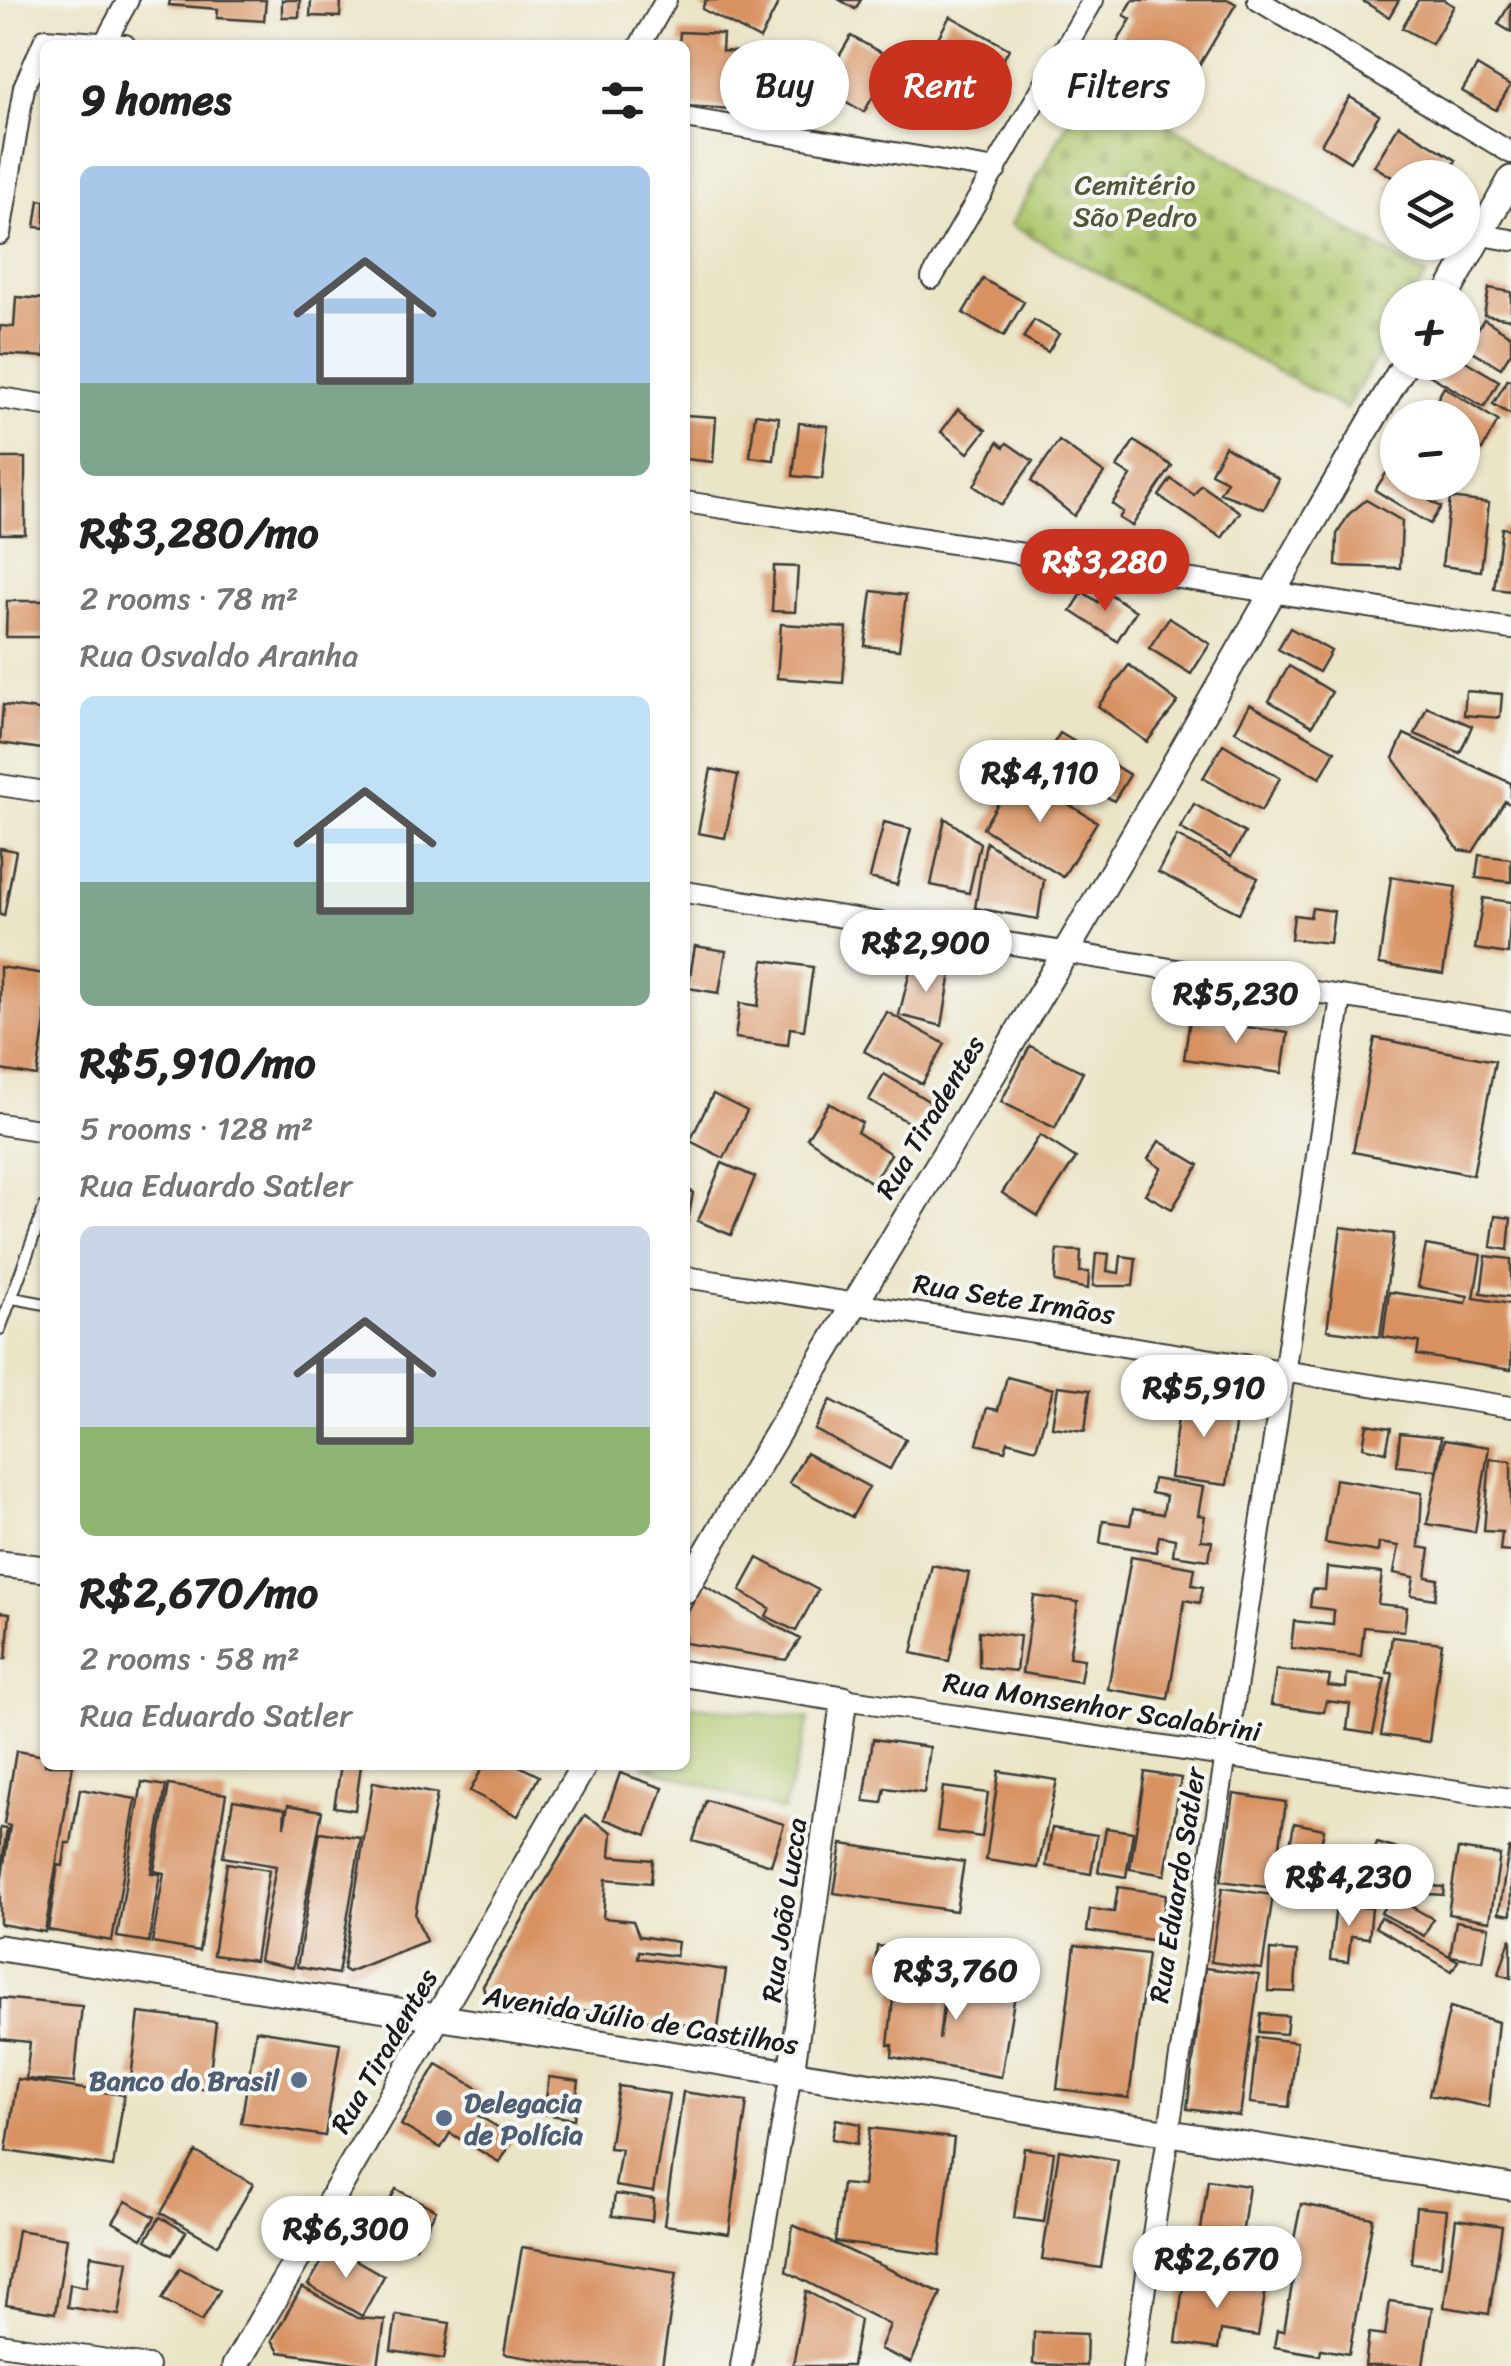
<!DOCTYPE html>
<html lang="en">
<head>
<meta charset="utf-8">
<style>
	:root { --surface:#fff; --page:#f2f2f2; --text:#222; --muted:#767676; --accent:#c8321e }
	body { margin:0; font-family:Sriracha,sans-serif; background:var(--page); color:var(--text); height:100vh; display:flex; flex-direction:column; font-size:38px; white-space:nowrap }
	* { box-sizing:border-box; margin:0 }
	p { font-size:32px; color:var(--muted) }
	.icon { flex:none; width:55px; height:55px; fill:none; stroke:currentColor; stroke-width:2; stroke-linecap:round; stroke-linejoin:round }
	.map { position:relative; flex:1; overflow:hidden }
	.drawer { position:absolute; left:40px; top:40px; width:650px; height:1730px; display:flex; flex-direction:column; background:var(--surface); border-radius:15px; box-shadow:0 2px 8px #0004 }
	.drawer>* { flex:none }
	.hud { position:absolute; left:720px; top:40px; width:640px; height:90px; display:flex; gap:20px }
	.fabs { position:absolute; left:1380px; top:160px; display:grid; gap:20px }
	.fabs a { display:grid; place-items:center; width:100px; height:100px; border-radius:50%; background:var(--surface); box-shadow:0 2px 8px #0004; font-size:50px }
	.price { position:absolute; translate:-50% -85px; padding:0 22px; border-radius:35px; background:#fff; color:#222; font-size:32px; line-height:65px; filter:drop-shadow(0 2px 5px #0008) }
	.price::after { content:''; position:absolute; left:50%; top:60px; width:30px; height:22px; margin-left:-15px; background:inherit; clip-path:polygon(0 0,100% 0,50% 100%) }
	.price.on { background:var(--accent); color:#fff }
	ul { padding:0; list-style:none }
	li { display:grid; align-content:center; gap:20px; height:530px; padding:0 40px }
	li span { display:grid; place-items:center; height:310px; border-radius:15px; color:#555 }
	li>.icon { margin-inline-start:auto }
	span .icon { width:180px; height:180px; fill:#fffc; stroke-width:1 }
	li b { font-size:42px }
	h2 { display:flex; justify-content:space-between; align-items:center; height:120px; padding:0 40px; font-size:42px }
	.pill { padding:0 35px; border-radius:45px; background:var(--surface); box-shadow:0 2px 8px #0004; font-size:35px; line-height:90px }
	.pill.on { background:var(--accent); color:#fff }
	.map>svg:first-child { display:block }
</style>
</head>
<body>
<div class="map">
<svg width="1511" height="2366" viewBox="0 0 1511 2366">
	<defs>
		<pattern id="cemetery-stones" width="16" height="16" patternUnits="userSpaceOnUse" patternTransform="scale(2.5)"><rect width="16" height="16" fill="#aec76c"/><path d="M2 7V4a2 2 0 0 1 4 0v3zM10 15v-3a2 2 0 0 1 4 0v3z" fill="#95aa5d"/></pattern>
	</defs>
	<rect width="100%" height="100%" fill="#f6f6f2"/>
	<filter id="ink" filterUnits="userSpaceOnUse"><feTurbulence type="fractalNoise" baseFrequency=".01" numOctaves="2"/><feDisplacementMap in="SourceGraphic" scale="20" xChannelSelector="R" yChannelSelector="G"/><feConvolveMatrix kernelMatrix="1 2 1 2 8 2 1 2 1" color-interpolation-filters="sRGB"/></filter>
	<filter id="wash" filterUnits="userSpaceOnUse"><feTurbulence type="fractalNoise" baseFrequency=".0048" numOctaves="4" result="noise"/><feDisplacementMap in="SourceGraphic" scale="40" xChannelSelector="R" yChannelSelector="G"/><feGaussianBlur stdDeviation="2.25" result="paint"/><feColorMatrix in="noise" values="0 0 0 0 0 0 0 0 0 0 0 0 0 0 0 0 0 1.4 0 .05"/><feComposite in="paint" operator="in"/></filter>
	<g filter="url(#wash)">
		<rect width="100%" height="100%" fill="#ebe5c7"/>
		<path fill="#aec76c" stroke="#657244" stroke-width="2.5" d="M685 1705 809 1719 783 1811 641 1765H685Z"/>
		<path fill="url(#cemetery-stones)" stroke="#657244" stroke-width="2.5" d="M1092 79 1426 276 1413 297 1398 298 1397 323 1346 409 1011 225Z"/>
		<g id="blocks">
			<path fill="#d89262" d="M170 0H266L264 21 217 18 218 9 169 5Z
				M282 0H300L299 17H282Z
				M311 0H341L340 17 310 16Z
				M706 0H780L760 39 702 9Z
				M840 0H861L855 9Z
				M1133 0H1229L1236 4 1199 66 1184 57 1153 108 1097 76 1131 19 1124 15Z
				M1361 0H1399L1389 17Z
				M1418 0H1444L1454 6 1432 44 1402 28Z
				M1511 2V32L1498 24Z
				M950 16 1009 49 976 109 917 76Z
				M680 32 723 34 722 51 752 53 748 110 685 106V45H679Z
				M851 36 894 60 864 112 821 87Z
				M1477 66 1510 86 1496 110 1462 91Z
				M1350 97 1379 115 1350 162 1321 144Z
				M1399 125 1456 160 1446 178H1398V196L1388 190 1395 179 1374 166Z
				M39 200 45 201V228L35 227Z
				M983 279 1024 302 1004 336 963 313Z
				M1489 288 1511 292V319L1484 315Z
				M16 297 45 299V357L0 354V326L14 327Z
				M1484 319 1511 336V352L1501 368 1466 347Z
				M1034 320 1059 334 1048 352 1023 338Z
				M1462 359 1499 381 1484 407 1424 372 1429 362Z
				M1508 379 1511 381V415L1493 404Z
				M1444 387 1498 421 1482 450 1462 440V418L1429 414Z
				M958 409 986 430 968 453 941 432Z
				M755 414 779 417 774 460 750 457Z
				M685 415 716 417 713 462 685 459Z
				M799 423 828 426 822 479 793 476Z
				M1059 441 1104 473 1074 516 1031 481Z
				M1134 441 1172 466 1132 526 1119 518 1123 512 1112 504 1131 476 1117 467Z
				M998 442 1004 447 1007 443 1033 461 1002 505 974 486Z
				M1225 446 1279 479 1264 509 1220 493 1227 481 1211 473Z
				M1398 455V482H1440L1429 500 1441 507 1430 524 1375 490Z
				M0 458H25V534H0Z
				M1171 479 1194 495 1201 485 1240 512 1222 538 1159 496Z
				M1450 498 1489 503 1481 571 1442 566Z
				M1366 500 1402 521 1400 568 1336 566 1337 534 1349 514Z
				M1502 528 1511 529V591L1494 589Z
				M774 566 798 567 795 612 772 611Z
				M872 591 906 595 899 650 865 646Z
				M1105 591 1136 611 1117 641 1071 611 1083 592 1098 602Z
				M7 601H45V637H6Z
				M1169 618 1210 644 1191 674 1149 648Z
				M781 624 847 628 843 683 777 678Z
				M1290 628 1331 651 1319 672 1278 649Z
				M1129 665 1178 702 1147 742 1098 706Z
				M1289 666 1332 692 1312 726 1269 701Z
				M1466 691 1502 694 1500 718 1464 715Z
				M1250 704 1335 751 1320 778 1235 731Z
				M3 705 45 711 42 749 0 743Z
				M1427 707 1472 726 1460 753 1415 734Z
				M1060 733 1130 775 1114 801 1044 759Z
				M1404 734 1511 783V805L1505 801 1473 852 1459 850 1393 758Z
				M1223 744 1280 778 1261 811 1203 778Z
				M711 769 738 775 725 838 698 833Z
				M1017 772 1097 822 1063 877 983 828Z
				M1194 804 1245 833 1231 857 1180 828Z
				M945 818 980 843 969 893 931 885Z
				M884 822 911 829 897 885 870 878Z
				M1177 836 1258 878 1239 913 1158 872Z
				M986 842 1044 880 1038 919 975 908Z
				M0 848 16 851 4 916 0 915Z
				M1479 855 1511 859V882L1476 878Z
				M1391 877 1456 887 1443 974 1379 964Z
				M1483 898 1511 902 1508 954 1475 949Z
				M1312 908 1334 911 1330 943 1291 939 1294 915 1310 917Z
				M695 946 726 951 719 993 688 988Z
				M764 960 813 967 804 1030 790 1028 788 1045 735 1038 740 1003 758 1006Z
				M912 963 951 973 942 1026 899 1015Z
				M0 967 45 974V1022L37 1076 0 1070Z
				M887 1012 945 1044 922 1084 864 1051Z
				M1190 1019 1288 1033 1282 1073 1184 1059Z
				M1375 1038 1495 1061 1473 1175 1353 1152Z
				M1030 1046 1083 1072 1055 1128 1001 1102Z
				M884 1074 930 1102 915 1126 869 1100Z
				M713 1094 747 1111 724 1158 690 1141Z
				M829 1103 862 1123 857 1132 891 1154 872 1183 807 1138Z
				M1040 1135 1076 1158 1038 1216 1002 1193Z
				M1159 1141 1199 1165 1172 1209 1145 1194 1161 1168 1148 1159Z
				M722 1163 755 1177 731 1235 698 1221Z
				M685 1190 693 1192 687 1227H685Z
				M1495 1216 1511 1218 1508 1250 1491 1247Z
				M1341 1227 1394 1234 1380 1337 1327 1330Z
				M1426 1245 1481 1255 1474 1298 1511 1304V1370L1417 1355 1419 1342 1383 1337 1389 1292 1466 1303 1468 1296 1418 1287Z
				M1057 1250 1081 1251 1080 1272H1089L1088 1289 1055 1282Z
				M1096 1253 1109 1254 1107 1271 1119 1273 1121 1256 1136 1258 1133 1286H1093Z
				M1486 1256 1511 1259V1297L1481 1293Z
				M1007 1377 1053 1389 1036 1449 1008 1441 1005 1451 977 1444 987 1408 998 1410Z
				M1058 1386 1090 1390 1085 1431 1052 1427Z
				M1181 1395 1238 1403 1227 1485 1170 1478Z
				M831 1400 906 1439 890 1469 815 1430Z
				M1367 1424 1391 1428 1386 1452 1363 1447Z
				M1400 1433 1441 1437 1437 1470 1397 1466Z
				M1444 1440 1489 1447 1475 1532 1427 1524Z
				M806 1453 869 1487 852 1517 789 1483Z
				M1490 1459 1511 1461V1552L1500 1551 1502 1532 1484 1531Z
				M1153 1479 1203 1487 1198 1515 1205 1516 1201 1540 1212 1541 1209 1560 1173 1555 1175 1539 1159 1536 1156 1552 1100 1543 1103 1521 1130 1525 1133 1509 1163 1514 1166 1496 1151 1493Z
				M1335 1479 1422 1493 1419 1547 1430 1549 1426 1577 1438 1579 1435 1599 1411 1595 1414 1577 1394 1573 1399 1546 1379 1543 1378 1552 1325 1543Z
				M1131 1557 1195 1568 1192 1585 1203 1587 1200 1603 1185 1600 1168 1699 1108 1689Z
				M758 1558 818 1590 796 1631 766 1616 770 1608 740 1591Z
				M932 1565 969 1573 949 1661 912 1653Z
				M1327 1567 1382 1573 1378 1604 1407 1607 1404 1631 1364 1627 1361 1656 1291 1648 1294 1621 1333 1625 1334 1610 1310 1607 1312 1589 1325 1590Z
				M703 1585 800 1639 786 1660 685 1643V1617Z
				M1034 1596 1078 1602 1069 1657 1084 1659 1080 1682 1022 1673Z
				M0 1612 10 1613 6 1659H0Z
				M979 1631 1020 1636 1016 1671 979 1667Z
				M1392 1637 1442 1643 1429 1742 1381 1735 1393 1673H1387Z
				M1276 1670 1330 1676 1328 1686 1346 1688 1347 1674 1385 1679 1373 1734 1347 1730 1350 1704 1326 1701 1324 1712 1271 1705Z
				M873 1739 930 1747 924 1793 885 1788 882 1803 864 1801Z
				M16 1751 45 1756V1765H73L45 1932 0 1924V1889L10 1826 4 1824Z
				M341 1765H361L355 1810 334 1807Z
				M484 1765H517L539 1776 518 1816 470 1791Z
				M999 1771 1057 1780 1038 1868 986 1860Z
				M1145 1772 1181 1778 1165 1875 1130 1869Z
				M620 1773 663 1788 647 1835 604 1819Z
				M142 1782 166 1786 151 1873 160 1874 149 1942 117 1937Z
				M373 1782 437 1794 415 1915 426 1941 348 1972 343 1969Z
				M169 1785 226 1794 199 1951 152 1943 164 1873 154 1871Z
				M943 1787 988 1793 982 1837 937 1831Z
				M80 1789 136 1799 112 1941 48 1930 58 1865 63 1866 66 1843H71Z
				M1234 1794 1286 1802 1274 1888 1221 1881Z
				M233 1800 285 1809 284 1827 288 1805 322 1811 293 1968 259 1961 276 1866 223 1857Z
				M706 1800 784 1824 771 1865 693 1841Z
				M585 1815 612 1832 610 1856 653 1860 651 1883 606 1879 603 1918 633 1921 639 1936 678 1942 676 1956 639 1951 638 1958 726 1970 718 2029 486 1997 483 1986Z
				M1294 1823 1324 1829 1316 1874 1286 1869Z
				M0 1828 7 1829 2 1863H0Z
				M1052 1828 1097 1835 1091 1874 1046 1866Z
				M1106 1828 1133 1832 1126 1877 1098 1872Z
				M320 1832 361 1838 338 1974 297 1967Z
				M1377 1843 1425 1857 1415 1892 1389 1885 1386 1897 1363 1890Z
				M842 1844 964 1862 956 1911 834 1893Z
				M1509 1848H1511V1915L1499 1913Z
				M1458 1849 1500 1855 1490 1921 1448 1914Z
				M227 1863 269 1870 255 1961 213 1955Z
				M1429 1886 1444 1887 1443 1895 1429 1894Z
				M1118 1887 1166 1894 1159 1941 1087 1931 1090 1909 1114 1912Z
				M1222 1888 1273 1895 1262 1969 1211 1962Z
				M1391 1895 1433 1919 1424 1936 1381 1913Z
				M1336 1904 1372 1908 1369 1938 1351 1936 1348 1962 1330 1960Z
				M1381 1917 1458 1961 1452 1971 1375 1927Z
				M1456 1921 1489 1927 1483 1961 1450 1956Z
				M1510 1939H1511V1978L1499 1974Z
				M1075 1945 1148 1954 1129 2098 1057 2089Z
				M877 1946 947 1953 945 1974 875 1966Z
				M1270 1950 1297 1952 1295 1992 1268 1991Z
				M951 1966 1018 1977 1001 2077 892 2057 893 2045H888L894 1990 944 1996 939 2040Z
				M1205 1968 1259 1975 1240 2116 1187 2109Z
				M0 1998 82 2006 74 2083 26 2079 30 2042 0 2039Z
				M1450 2007 1498 2022 1489 2107 1429 2095Z
				M139 2013 216 2022 208 2089 131 2079Z
				M1261 2014 1288 2016 1286 2034 1259 2032Z
				M256 2030 340 2043 325 2136 241 2123Z
				M1257 2037 1297 2042 1289 2107 1250 2103Z
				M437 2064 481 2090 469 2110 514 2137 499 2162 450 2133 441 2148 401 2125Z
				M549 2077 579 2081 574 2119 544 2114Z
				M17 2079 124 2095 113 2167 6 2151Z
				M619 2086 669 2094 653 2192 615 2186 621 2149 609 2148Z
				M683 2092 747 2101 729 2234 664 2225Z
				M836 2119 861 2124 857 2144 832 2139Z
				M870 2128 954 2138 940 2255 835 2242 842 2184 863 2186Z
				M1024 2148 1054 2152 1044 2222 1014 2218Z
				M1059 2150 1118 2160 1101 2268 1042 2259Z
				M196 2152 253 2184 218 2245 161 2213Z
				M1208 2180 1249 2186 1241 2243 1200 2237Z
				M396 2189 436 2210 416 2247 376 2226Z
				M615 2194 654 2199 652 2221 612 2216Z
				M126 2201 155 2217 142 2239 113 2222Z
				M1301 2204 1373 2218 1349 2354 1321 2349 1320 2355 1274 2347 1277 2330 1284 2331 1298 2250 1292 2249Z
				M1416 2207 1447 2210 1441 2266 1411 2263Z
				M160 2217 186 2232 172 2255 146 2240Z
				M1456 2219 1502 2226 1489 2314 1444 2307Z
				M793 2225 941 2293 911 2363 880 2349 890 2325 786 2271Z
				M18 2230 67 2238 55 2313 6 2305Z
				M1190 2239 1225 2245 1220 2280 1184 2274Z
				M331 2246 384 2276 362 2316 308 2285Z
				M522 2247 677 2272 662 2366H580L504 2354Z
				M91 2255 128 2261 119 2315 67 2307 70 2284 86 2287Z
				M180 2268 220 2290 202 2321 162 2299Z
				M1184 2276 1266 2289 1258 2336 1221 2330 1218 2349 1176 2343Z
				M302 2287 357 2318 385 2320 378 2366 279 2352 272 2340Z
				M806 2291 860 2320 852 2366H793Z
				M1390 2301 1432 2307 1423 2366H1365L1369 2333 1385 2335Z
				M396 2315 450 2323 444 2359 391 2351Z
				M1034 2332 1087 2334 1086 2366 1033 2364Z"/>
		</g>
	</g>
	<g filter="url(#ink)">
		<use href="#blocks" fill-opacity="0" stroke="#3b3a36" stroke-width="2.5"/>
		<g fill="none" stroke-linecap="round" stroke-linejoin="round">
			<g stroke="#3b3a36" stroke-width="14">
				<path id="service" d="M13 1298 45 1304
					M0 1329 45 1206"/>
			</g>
			<g stroke="#3b3a36" stroke-width="24">
				<path id="minor" d="M1258 0 1511 153
					M105 42 128 0
					M640 45 666 0
					M685 118 996 170
					M0 234 24 87 45 39 125 45
					M1482 235 1511 240
					M932 278 1093 0
					M0 398 45 405
					M685 502 1511 629
					M0 785 45 792
					M685 892 1511 1023
					M0 1124 45 1131
					M685 1277 1511 1407
					M844 1699 1511 1799
					M0 2344 148 2366
					M741 2366 791 2073
					M1133 2366 1341 998"/>
			</g>
			<g stroke="#3b3a36" stroke-width="29">
				<path id="tertiary" d="M1445 298 1511 179
					M0 1564 45 1569
					M685 1590C809 1376 939 1166 1065 953 1181 757 1290 558 1406 362
					M685 1674 844 1699 791 2073
					M0 1948 1511 2187
					M235 2366 584 1765"/>
			</g>
			<use href="#service" stroke="#fff" stroke-width="10"/>
			<use href="#minor" stroke="#fff" stroke-width="20"/>
			<use href="#tertiary" stroke="#fff" stroke-width="25"/>
		</g>
	</g>
	<g fill="#5c6f8a" stroke="#f6f6f2" stroke-width="4">
		<circle cx="299" cy="2080" r="10"/>
		<circle cx="444" cy="2118" r="10"/>
	</g>
	<g text-anchor="middle" dominant-baseline="central" stroke-width="8" stroke-linejoin="round" paint-order="stroke">
		<g font-size="28" fill="#4f5838" stroke="#f6f6f2">
			<text x="1135" y="184">Cemitério<tspan x="1135" dy="32">São Pedro</tspan></text>
		</g>
		<g font-size="28" fill="#1c1c1c" stroke="#f6f6f2">
			<text transform="translate(930 1117) rotate(-59)">Rua Tiradentes</text>
			<text transform="translate(1014 1299) rotate(9)">Rua Sete Irmãos</text>
			<text transform="translate(1102 1707) rotate(9)">Rua Monsenhor Scalabrini</text>
			<text transform="translate(1177 1885) rotate(-81)">Rua Eduardo Satler</text>
			<text transform="translate(784 1910) rotate(-82)">Rua João Lucca</text>
			<text transform="translate(641 2020) rotate(9)">Avenida Júlio de Castilhos</text>
			<text transform="translate(384 2051) rotate(-60)">Rua Tiradentes</text>
		</g>
		<g font-size="28" font-weight="bold" fill="#4e5e75" stroke="#f6f6f2" text-anchor="end">
			<text x="279" y="2080">Banco do Brasil</text>
			<text x="464" y="2102" text-anchor="start">Delegacia<tspan x="464" dy="32">de Polícia</tspan></text>
		</g>
	</g>
</svg>
<div class="fabs">
<a><svg class="icon" aria-label="layers" viewBox="0 0 24 24"><path d="M12 4l9 5-9 5-9-5zM3 14l9 5 9-5"/></svg></a>
<a>+</a>
<a>−</a>
</div>
<b class="price on" style="left:1105px;top:614px">R$3,280</b>
<b class="price" style="left:1040px;top:825px">R$4,110</b>
<b class="price" style="left:926px;top:995px">R$2,900</b>
<b class="price" style="left:1236px;top:1046px">R$5,230</b>
<b class="price" style="left:1204px;top:1440px">R$5,910</b>
<b class="price" style="left:1349px;top:1929px">R$4,230</b>
<b class="price" style="left:956px;top:2023px">R$3,760</b>
<b class="price" style="left:346px;top:2281px">R$6,300</b>
<b class="price" style="left:1217px;top:2311px">R$2,670</b>
<div class="hud">
<a class="pill">Buy</a>
<a class="pill on">Rent</a>
<a class="pill">Filters</a>
</div>
<section class="drawer">
<h2>9 homes<svg class="icon" aria-label="filters" viewBox="0 0 24 24"><path d="M4 7h16M4 17h16"/><circle cx="9" cy="7" r="2"/><circle cx="15" cy="17" r="2"/></svg></h2>
<ul>
<li><span style="background:linear-gradient(#a9c7e8 70%,#7fa58c 0)"><svg class="icon" aria-label="home" viewBox="0 0 24 24"><path d="M3 11l9-7 9 7M6 9v11h12V9"/></svg></span><div><b>R$3,280/mo</b><p>2 rooms · 78 m²</p><p>Rua Osvaldo Aranha</p></div></li>
<li><span style="background:linear-gradient(#bfe0f5 60%,#7fa58c 0)"><svg class="icon" aria-label="home" viewBox="0 0 24 24"><path d="M3 11l9-7 9 7M6 9v11h12V9"/></svg></span><div><b>R$5,910/mo</b><p>5 rooms · 128 m²</p><p>Rua Eduardo Satler</p></div></li>
<li><span style="background:linear-gradient(#c9d6e8 65%,#8fb573 0)"><svg class="icon" aria-label="home" viewBox="0 0 24 24"><path d="M3 11l9-7 9 7M6 9v11h12V9"/></svg></span><div><b>R$2,670/mo</b><p>2 rooms · 58 m²</p><p>Rua Eduardo Satler</p></div></li>
</ul>
</section>
</div>
</body>
</html>
